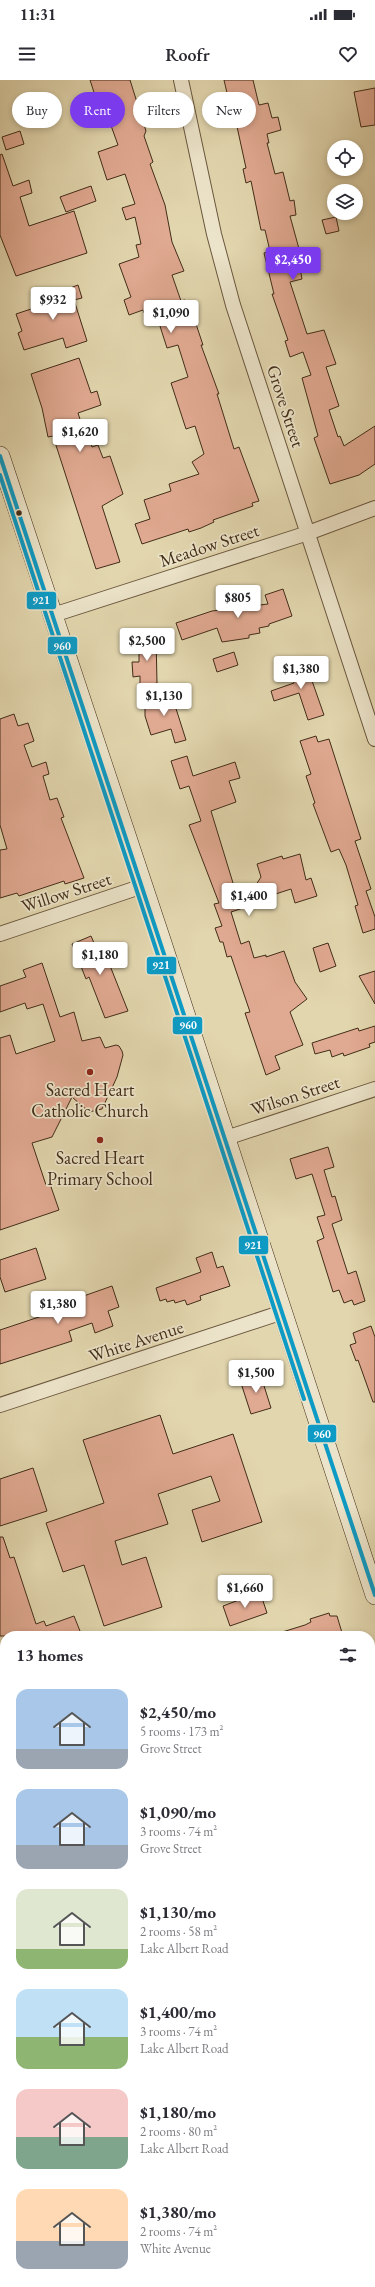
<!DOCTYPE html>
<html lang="en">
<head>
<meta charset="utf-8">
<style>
	:root { --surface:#fff; --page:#f2f2f3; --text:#2b2b33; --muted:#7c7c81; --accent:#7c3aed }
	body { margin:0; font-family:"EB Garamond",serif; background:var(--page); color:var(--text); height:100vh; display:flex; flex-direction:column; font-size:15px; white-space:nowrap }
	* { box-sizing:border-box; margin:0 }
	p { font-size:13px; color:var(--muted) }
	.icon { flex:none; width:22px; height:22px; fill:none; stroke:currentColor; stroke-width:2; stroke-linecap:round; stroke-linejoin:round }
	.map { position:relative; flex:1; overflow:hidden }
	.drawer { position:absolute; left:0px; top:1551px; width:375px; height:656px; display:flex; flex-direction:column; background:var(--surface); border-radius:16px 16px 0 0; box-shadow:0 2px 6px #0003 }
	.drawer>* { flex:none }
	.top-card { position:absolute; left:12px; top:12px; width:351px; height:36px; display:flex; gap:8px }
	.buttons { position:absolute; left:327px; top:60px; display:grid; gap:8px }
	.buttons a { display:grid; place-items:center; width:36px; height:36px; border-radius:50%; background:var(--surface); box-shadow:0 2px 6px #0003; font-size:20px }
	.price { position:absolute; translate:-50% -34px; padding:0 9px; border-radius:4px; background:#fff; color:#222; font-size:13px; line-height:26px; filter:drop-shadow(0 1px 2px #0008) }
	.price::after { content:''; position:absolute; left:50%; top:24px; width:12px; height:9px; margin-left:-6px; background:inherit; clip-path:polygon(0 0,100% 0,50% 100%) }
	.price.on { background:var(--accent); color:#fff }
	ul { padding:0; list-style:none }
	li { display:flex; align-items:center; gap:12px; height:100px; padding:0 16px }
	li span { display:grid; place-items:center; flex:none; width:112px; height:80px; border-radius:12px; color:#555 }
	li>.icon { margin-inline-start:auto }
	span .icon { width:48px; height:48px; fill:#fffc; stroke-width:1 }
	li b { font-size:17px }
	h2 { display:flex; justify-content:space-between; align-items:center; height:48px; padding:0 16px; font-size:17px }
	.chip { padding:0 14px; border-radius:18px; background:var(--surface); box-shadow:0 2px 6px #0003; font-size:14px; line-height:36px }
	.chip.on { background:var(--accent); color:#fff }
	.status { display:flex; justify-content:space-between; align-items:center; height:28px; padding:0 20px; background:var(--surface); direction:ltr }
	.status svg { height:11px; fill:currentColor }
	header { display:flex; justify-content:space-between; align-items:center; height:52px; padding:0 16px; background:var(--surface); font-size:18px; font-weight:600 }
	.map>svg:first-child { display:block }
</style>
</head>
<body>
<div class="status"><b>11:31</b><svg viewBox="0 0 49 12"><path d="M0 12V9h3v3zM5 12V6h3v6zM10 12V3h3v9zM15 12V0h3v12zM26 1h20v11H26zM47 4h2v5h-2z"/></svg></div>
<header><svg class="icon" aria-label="menu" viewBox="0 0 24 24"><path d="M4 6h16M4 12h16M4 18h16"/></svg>Roofr<svg class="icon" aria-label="heart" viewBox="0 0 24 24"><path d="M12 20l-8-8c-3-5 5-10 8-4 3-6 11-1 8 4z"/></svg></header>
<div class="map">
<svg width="375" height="2207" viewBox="0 0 375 2207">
	<rect width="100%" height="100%" fill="#e2d6ae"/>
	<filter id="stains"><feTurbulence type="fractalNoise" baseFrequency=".005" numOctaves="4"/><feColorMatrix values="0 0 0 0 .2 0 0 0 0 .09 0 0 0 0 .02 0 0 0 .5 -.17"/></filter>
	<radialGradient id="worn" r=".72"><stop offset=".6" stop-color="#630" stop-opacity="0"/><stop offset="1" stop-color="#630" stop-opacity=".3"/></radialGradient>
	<path fill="#aebf8e" stroke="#787653" d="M5 2198V2202H46L48 2207H0V2200Z"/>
	<path fill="#e0a991" stroke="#422d18" d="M90 0H130L146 51 144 56 153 82 150 84 165 125 172 162 184 191 172 195 181 221 185 220 193 242 195 241 203 265H201L219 314H217L234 369 239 367 259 421 252 423 253 426 213 440 214 442 201 448 189 452 188 449 142 464 135 444 150 439 144 420 171 411 169 404 199 394 192 382 204 374 195 346 186 349 171 303 188 297 178 265 167 268 159 243 156 244 151 230 144 233 143 230 129 235 124 220 131 217 119 184 139 177 136 165 141 164 135 137 126 140 122 128 135 124 125 94 107 100 98 72 118 65 105 29 100 31Z
		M224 0H253L259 25 268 23 272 38 278 37 281 50 267 54 269 63H267L275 94 283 92 290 121 294 120 296 135 290 136 304 187 300 188 302 199 290 202 307 254 324 250 336 284 326 287 339 326 329 330 338 357 340 356 344 366 375 346V384L359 395 330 404 314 358 318 356 302 298 311 295 303 272 290 277 285 261 288 260 272 214H274L264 173 270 171 265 150H261L251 101 246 103 243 89 246 88 236 42 232 43 229 27H227L224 15 227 13Z
		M375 8V45L361 47 354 12Z
		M20 51 24 64 6 70 2 57Z
		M2 74 13 106 29 100 32 113 20 117 29 146 74 131 87 173 16 196 0 155V75Z
		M91 106 96 121 66 132 60 117Z
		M336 137 339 151 326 154 322 140Z
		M78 205 82 218 74 220 87 261 66 268 63 258 24 270 18 253 22 251 16 234 43 225 41 219Z
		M79 278 91 313 97 311 101 325 78 333 85 355 88 354 92 367 98 365 103 378 110 376 123 414 102 426 120 482 96 489 53 356 48 357 42 328 31 294Z
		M283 509 292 536 269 544V546L259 548 260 553 249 555V558L222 562 217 548 182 560 176 543 212 531 268 524 265 515Z
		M156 556 157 603 140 608V596L133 597 132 582H139V557Z
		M234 572 238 585 217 592 213 579Z
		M304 578 324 635 308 640 299 613 274 621 271 611 294 603 288 584Z
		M172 616 186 660 175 663 171 649 151 655 145 636V619Z
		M14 634 18 646 28 643 34 661 24 665 32 687 46 682 49 694 43 696 50 720 57 718 64 737 61 738 84 798 65 804 64 801 19 816 17 813 0 818V770L7 769 0 745V639Z
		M316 656 318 662 329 659 361 759 355 761 371 809 366 811 375 837V849L363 853 355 826 358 825 346 785 339 769 331 772 313 724 315 723 306 696 311 694 300 661Z
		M187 676 193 696 235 682 240 698 229 701 236 722 211 731 237 816 252 811 261 797 257 784 282 776 283 779 300 774 306 800 311 798 317 816 295 823 291 809 257 820 258 823 231 832 241 864 249 861 254 878 266 875V877L284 871 295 902 307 919 290 932 303 965 275 976 280 989 266 995 245 933 250 932 231 876 227 877 223 862H220L215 848 222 846 214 824 219 823 189 745 201 741 189 706 180 709 171 681Z
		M91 856 94 863H101L128 931 105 938 89 897 86 899 72 864Z
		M328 863 336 886 320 892 313 868Z
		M42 883 60 937 74 932 82 961 100 957 105 968 116 965 119 966 122 971 123 975 117 997 102 1029 89 1032 72 1017 52 1057 32 1063 46 1105 50 1104 59 1130 0 1150V958L10 955 16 974 55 961 43 924 27 929 25 923 0 932V906L26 897 23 890Z
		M375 891V924L359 896Z
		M375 946V962L369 964 370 967 344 976 343 973 332 977 330 970 315 974 312 963 358 948 359 951Z
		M328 1067 334 1087 324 1090 332 1117 335 1116 342 1140 332 1144 348 1194 356 1191 365 1221 354 1225 352 1220 344 1223 339 1210 333 1212 317 1161 324 1158 317 1137 325 1135 312 1094 296 1099 290 1079Z
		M36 1168 46 1199 5 1212 0 1197V1180Z
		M212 1172 217 1188 223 1186 230 1206 200 1216 201 1220 187 1225 185 1220 175 1223 174 1220 167 1222 166 1219 160 1221 156 1208 201 1192 196 1178Z
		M112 1206 119 1227 108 1231 113 1246 95 1253 92 1243 69 1251 72 1261 0 1284V1250L48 1234 56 1230 55 1227 63 1224 61 1219 77 1214 78 1218Z
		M371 1246 375 1257V1322H373L358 1280 356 1281 350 1265 356 1263 353 1253Z
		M260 1293 271 1328 251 1334 240 1300Z
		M160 1335 173 1374 233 1354 262 1442 202 1462 192 1430 220 1421 211 1396 158 1414 168 1444 115 1461 122 1485 146 1477 162 1527 104 1546 84 1485 63 1492 46 1443 104 1423 83 1360Z
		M33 1388 47 1431 0 1446V1399Z
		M0 1457H3L10 1478 14 1477 36 1544 44 1541 46 1546 74 1536 82 1556H0Z
		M260 1512 267 1533 230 1546 223 1526Z
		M329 1533 330 1536H337L343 1556H279V1553L305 1545 311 1542 310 1539Z"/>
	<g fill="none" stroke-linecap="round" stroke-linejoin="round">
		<g stroke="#6a573e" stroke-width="16">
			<path id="street" d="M181 0 214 154 233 225 375 659
				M53 535 308 453 375 428
				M0 854 143 806
				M226 1058 375 1009
				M0 1325 283 1232
				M0 2032 5 2047
				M56 2202 58 2207
				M300 2202 301 2207"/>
		</g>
		<g stroke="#422d18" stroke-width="20">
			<path id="secondary" d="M0 376 161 860 375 1515"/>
		</g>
		<use href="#street" stroke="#ece4ca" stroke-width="14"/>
		<use href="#secondary" stroke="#ece4ca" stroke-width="19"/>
		<g stroke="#ece4ca" stroke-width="7">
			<path id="bus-1" d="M0 376 375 1515"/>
		</g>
		<g stroke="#ece4ca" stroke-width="7">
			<path id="bus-2" d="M0 395 304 1319"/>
		</g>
		<use href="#bus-1" stroke="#0d9ac4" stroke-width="4"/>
		<use href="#bus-2" stroke="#0d9ac4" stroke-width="4"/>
	</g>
	<circle fill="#422d18" stroke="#ece4ca" stroke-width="1.5" cx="19" cy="433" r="3.5"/>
	<g fill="#8f2418" stroke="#ece4ca" stroke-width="1.5">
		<circle cx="90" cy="992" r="4"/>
		<circle cx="100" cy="1060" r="4"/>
	</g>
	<g text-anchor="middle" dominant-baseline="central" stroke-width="3.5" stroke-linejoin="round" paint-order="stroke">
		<g font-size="18" fill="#422d18" stroke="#ece4ca">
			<text transform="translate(286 326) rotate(72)">Grove Street</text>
			<text transform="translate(209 465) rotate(-18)">Meadow Street</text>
			<text transform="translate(66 812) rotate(-18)">Willow Street</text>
			<text transform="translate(295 1015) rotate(-18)">Wilson Street</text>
			<text transform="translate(136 1261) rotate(-18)">White Avenue</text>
		</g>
		<g font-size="18" fill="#422d18" stroke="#ece4ca">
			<text x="90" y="1009">Sacred Heart<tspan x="90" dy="21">Catholic Church</tspan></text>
			<text x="100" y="1077">Sacred Heart<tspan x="100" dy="21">Primary School</tspan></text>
		</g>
	</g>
	<g stroke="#ece4ca" stroke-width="1.5">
		<rect x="26" y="511" width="31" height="19" rx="4" fill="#0d9ac4"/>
		<rect x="47" y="556" width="31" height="19" rx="4" fill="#0d9ac4"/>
		<rect x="146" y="876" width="31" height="19" rx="4" fill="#0d9ac4"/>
		<rect x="172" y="936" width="31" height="19" rx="4" fill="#0d9ac4"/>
		<rect x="238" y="1155" width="31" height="20" rx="4" fill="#0d9ac4"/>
		<rect x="307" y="1344" width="30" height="19" rx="4" fill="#0d9ac4"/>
	</g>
	<g font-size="11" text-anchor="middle" font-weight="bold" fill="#fff">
		<text x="41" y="524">921</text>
		<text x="62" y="570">960</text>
		<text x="161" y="889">921</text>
		<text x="188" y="949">960</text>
		<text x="253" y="1169">921</text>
		<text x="322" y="1358">960</text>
	</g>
	<rect width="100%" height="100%" filter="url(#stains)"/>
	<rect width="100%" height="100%" fill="url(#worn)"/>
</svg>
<div class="buttons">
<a><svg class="icon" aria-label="locate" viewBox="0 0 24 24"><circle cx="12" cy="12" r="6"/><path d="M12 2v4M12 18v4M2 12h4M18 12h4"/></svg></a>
<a><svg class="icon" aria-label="layers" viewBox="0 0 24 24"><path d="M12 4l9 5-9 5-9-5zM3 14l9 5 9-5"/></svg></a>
</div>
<b class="price on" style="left:293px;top:201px">$2,450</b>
<b class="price" style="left:53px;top:241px">$932</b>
<b class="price" style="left:171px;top:254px">$1,090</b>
<b class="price" style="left:80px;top:373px">$1,620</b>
<b class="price" style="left:238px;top:539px">$805</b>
<b class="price" style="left:147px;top:582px">$2,500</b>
<b class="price" style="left:301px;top:610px">$1,380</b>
<b class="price" style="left:164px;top:637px">$1,130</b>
<b class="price" style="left:249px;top:837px">$1,400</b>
<b class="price" style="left:100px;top:896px">$1,180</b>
<b class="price" style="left:58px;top:1245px">$1,380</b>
<b class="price" style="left:256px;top:1314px">$1,500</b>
<b class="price" style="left:245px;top:1529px">$1,660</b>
<div class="top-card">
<a class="chip">Buy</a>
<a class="chip on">Rent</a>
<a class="chip">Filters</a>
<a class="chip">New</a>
</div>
<section class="drawer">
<h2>13 homes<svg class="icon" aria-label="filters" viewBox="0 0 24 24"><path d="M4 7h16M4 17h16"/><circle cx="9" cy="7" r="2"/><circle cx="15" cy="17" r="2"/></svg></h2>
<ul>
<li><span style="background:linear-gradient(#a9c7e8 75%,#9aa5b1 0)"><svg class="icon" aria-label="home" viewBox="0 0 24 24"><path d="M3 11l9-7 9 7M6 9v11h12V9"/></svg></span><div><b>$2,450/mo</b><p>5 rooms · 173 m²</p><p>Grove Street</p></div></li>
<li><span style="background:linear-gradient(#a9c7e8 70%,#9aa5b1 0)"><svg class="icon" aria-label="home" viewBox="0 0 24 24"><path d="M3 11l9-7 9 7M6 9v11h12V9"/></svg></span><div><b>$1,090/mo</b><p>3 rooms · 74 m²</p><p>Grove Street</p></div></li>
<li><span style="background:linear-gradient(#dfe7d0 75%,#8fb573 0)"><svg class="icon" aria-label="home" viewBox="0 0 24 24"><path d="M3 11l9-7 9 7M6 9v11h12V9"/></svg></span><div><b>$1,130/mo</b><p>2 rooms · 58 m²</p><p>Lake Albert Road</p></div></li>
<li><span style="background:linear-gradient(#bfe0f5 60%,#8fb573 0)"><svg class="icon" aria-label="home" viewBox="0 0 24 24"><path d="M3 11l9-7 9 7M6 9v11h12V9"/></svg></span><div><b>$1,400/mo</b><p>3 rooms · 74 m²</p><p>Lake Albert Road</p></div></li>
<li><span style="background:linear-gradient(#f6c9c9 60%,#7fa58c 0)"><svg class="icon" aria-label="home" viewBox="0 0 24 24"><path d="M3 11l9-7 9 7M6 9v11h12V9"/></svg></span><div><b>$1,180/mo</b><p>2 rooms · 80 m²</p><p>Lake Albert Road</p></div></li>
<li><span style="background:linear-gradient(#ffd9b3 65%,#9aa5b1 0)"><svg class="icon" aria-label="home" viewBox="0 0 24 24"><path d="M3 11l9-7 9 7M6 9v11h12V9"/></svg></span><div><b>$1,380/mo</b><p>2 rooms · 74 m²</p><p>White Avenue</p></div></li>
</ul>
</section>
</div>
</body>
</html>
